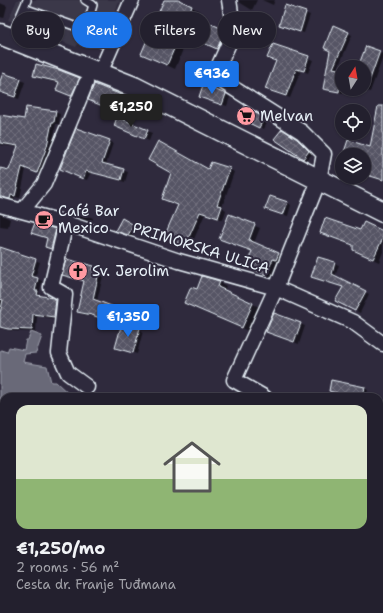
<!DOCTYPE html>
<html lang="en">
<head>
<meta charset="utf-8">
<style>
	:root { --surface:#23202e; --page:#2b2836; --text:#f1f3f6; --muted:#a3a3aa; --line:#403e4a; --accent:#1a73e8 }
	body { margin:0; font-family:"Shantell Sans",sans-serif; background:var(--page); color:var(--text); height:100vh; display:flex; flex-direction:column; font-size:15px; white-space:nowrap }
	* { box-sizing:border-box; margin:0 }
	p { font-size:13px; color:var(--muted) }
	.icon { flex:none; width:22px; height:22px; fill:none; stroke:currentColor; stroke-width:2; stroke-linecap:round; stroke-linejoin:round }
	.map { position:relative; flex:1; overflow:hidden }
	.sheet { position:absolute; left:0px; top:393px; width:383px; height:220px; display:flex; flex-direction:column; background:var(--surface); border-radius:12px 12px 0 0; box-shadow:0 1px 3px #0004,0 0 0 1px var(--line) }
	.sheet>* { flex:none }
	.top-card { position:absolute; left:12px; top:12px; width:359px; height:36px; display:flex; gap:8px }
	.needle { width:26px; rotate:11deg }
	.tools { position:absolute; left:335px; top:60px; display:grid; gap:8px }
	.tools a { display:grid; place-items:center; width:36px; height:36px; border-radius:50%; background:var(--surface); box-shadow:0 1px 3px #0004,0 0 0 1px var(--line); font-size:20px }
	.price { position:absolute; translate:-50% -34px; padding:0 9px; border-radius:4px; background:var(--accent); color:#fff; font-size:13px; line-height:26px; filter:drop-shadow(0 1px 2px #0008) }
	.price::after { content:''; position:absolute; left:50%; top:24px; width:12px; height:9px; margin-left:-6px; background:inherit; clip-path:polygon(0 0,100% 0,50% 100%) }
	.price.active { background:#222; color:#fff }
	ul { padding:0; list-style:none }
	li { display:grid; align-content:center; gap:8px; height:212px; padding:0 16px }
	li span { display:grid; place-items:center; height:124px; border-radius:12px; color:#555 }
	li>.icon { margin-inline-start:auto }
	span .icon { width:72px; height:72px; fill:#fffc; stroke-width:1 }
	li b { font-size:17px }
	.chip { padding:0 14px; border-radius:18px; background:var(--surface); box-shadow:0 1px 3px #0004,0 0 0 1px var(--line); font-size:14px; line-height:36px }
	.chip.active { background:var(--accent); color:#fff }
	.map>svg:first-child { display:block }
</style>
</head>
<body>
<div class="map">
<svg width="383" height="613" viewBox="0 0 383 613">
	<defs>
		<pattern id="building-cross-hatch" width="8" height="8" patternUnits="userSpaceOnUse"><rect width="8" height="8" fill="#575565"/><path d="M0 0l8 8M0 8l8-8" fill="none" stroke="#6f6e7c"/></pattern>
	</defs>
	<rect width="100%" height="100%" fill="#2f2a3d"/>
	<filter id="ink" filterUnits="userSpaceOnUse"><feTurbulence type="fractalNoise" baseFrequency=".025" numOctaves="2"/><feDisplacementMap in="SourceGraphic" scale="8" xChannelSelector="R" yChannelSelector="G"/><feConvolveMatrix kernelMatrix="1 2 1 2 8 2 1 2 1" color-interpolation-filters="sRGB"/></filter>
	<g filter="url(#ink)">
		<path fill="#3b3749" d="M17 0H120L109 28 93 22 76 47 8 20Z"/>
		<path fill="#696978" stroke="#9c9fab" d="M31 332 42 336 36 353 25 354 23 362 47 366 51 382H56L72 397H4V609H379V578L383 583V613H0V352L1 350 7 352 9 347 24 350 26 340H28Z"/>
		<path fill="#0007" d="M165 0H176L192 7 199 11 196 18 232 35 224 52 188 37 175 69 143 54Z
			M239 0H257L252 10 239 2Z
			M262 0H275L273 5Z
			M0 3 7 6 4 18 0 17Z
			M305 13 310 15 304 33 280 25Z
			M108 31 112 33 105 49 92 43Z
			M348 33 352 35 337 70 342 71V89H344L343 93 328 90 324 88Z
			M273 45 313 60 308 73 301 70 290 98 271 91 277 62 269 58Z
			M366 47 383 54V57L370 92 361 89H364V67H359Z
			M4 74 25 82 19 99 0 92V84Z
			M34 76 79 79 83 81 76 98 57 90 60 83 38 78Z
			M226 95 230 97 227 106 200 97Z
			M133 101 140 104 133 119 96 103Z
			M383 103V181L364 174V155H344L371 149Z
			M245 107 268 121 264 129 244 120Z
			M55 112 60 114 59 124H56L52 149 42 175 26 169 20 198 15 197 14 201 4 199 0 201V169L9 171 18 147 0 145V147V116L25 121Z
			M118 119 152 133 149 141 115 126Z
			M282 130 300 142 312 154 307 160 303 158Z
			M109 141 113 143 106 165 128 172 125 182 91 172 87 180 65 171Z
			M229 169 234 172 222 207 226 210 223 220 205 214 190 248 170 239 179 205 163 199 209 170Z
			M287 202 291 205 288 216 271 211Z
			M0 214 10 219 8 227 0 226Z
			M77 215 91 217 93 218 92 222 78 218 77 217Z
			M229 215 260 228 254 243 284 257 282 262 279 261 272 277 252 269 253 252 226 241Z
			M123 220 137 228 132 236 121 233Z
			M55 230 60 232 55 250 46 246 48 238 33 233Z
			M361 231 383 232V252L379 262 360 253 354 246 321 233Z
			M0 248 40 262 35 278 42 281 39 294 41 295V297L52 299 60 303 58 319 37 316 36 332 13 331 0 328Z
			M318 258 339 265 335 277 369 294 360 313 341 303 344 287 312 277Z
			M93 267 97 269 96 272 103 276 97 301 126 313 122 324 143 331 137 354 116 347 122 326 97 317 82 314 78 311 84 281 68 277 64 275Z
			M219 282 226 286 224 290 259 307 248 331 192 306 198 290Z
			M275 314 305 326 299 344 271 334Z
			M364 388 368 390 366 397H349L330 390Z
			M379 529 383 533V554H382L379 553Z"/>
		<path fill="url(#building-cross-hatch)" stroke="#e8f1f8" d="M164 0H179L192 6 189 14 225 30 217 49 181 33 167 65 141 54Z
			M285 5 306 12 300 32 279 25Z
			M95 24 109 30 101 48 87 41Z
			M333 25 349 32 333 68 342 70 339 92 323 89 330 51 324 48Z
			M273 44 309 56 304 71 296 69 286 96 265 89 276 61 267 58Z
			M366 46 380 51 365 93H364V67H358Z
			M36 64 59 70 80 78 71 96 56 90 59 82 33 76Z
			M3 73 21 79 15 97 0 92V81Z
			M94 84 134 100 127 116 88 100Z
			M203 85 226 94 222 105 199 97Z
			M245 106 264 118 259 128 239 118Z
			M378 106H383V180L364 174V155H343L348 140 370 147Z
			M26 107 56 111 54 122H52L47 146 37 173 22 167 15 196 11 195 10 199 0 197V168L9 170 18 146 0 143V115L24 119Z
			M117 117 148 130 144 139 114 126Z
			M76 128 110 140 102 163 124 169 121 180 86 171 83 179 60 169Z
			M282 129 297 139 309 151 303 159 274 139Z
			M158 141 208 169 211 162 230 168 217 205 222 206 218 218 200 212 185 246 164 237 178 205 162 199 171 173 148 160Z
			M270 196 288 202 283 215 265 209Z
			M229 214 255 224 249 240 279 253 276 260 273 259 266 275 246 266 252 251 219 239Z
			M122 218 134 225 128 235 115 231Z
			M325 218 360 230 364 222 383 231V238L373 259 353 250V245L320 233Z
			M35 223 56 229 51 249 45 247 47 238 31 233Z
			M0 247 36 259 31 276 38 278 35 291H38L37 295 53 298 56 300 54 317 33 314 32 330 8 329 0 327V313L3 300 0 299Z
			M318 257 335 262 332 274 366 291 355 311 335 301 343 287 311 277Z
			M66 259 94 266 92 270 99 272 93 299 122 310 116 324 92 315 77 312 84 281 62 275Z
			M202 276 220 281 218 287 253 303 242 328 184 303 191 287 197 289Z
			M274 313 301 323 294 342 266 332Z
			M122 323 140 328 133 353 115 348Z
			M331 380 365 387 363 397H348V396L329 391Z"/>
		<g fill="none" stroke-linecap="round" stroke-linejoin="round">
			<g stroke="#e8f1f8" stroke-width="10">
				<path id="lane" d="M24 8 77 27 83 25 90 15 93 5 85 0
					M90 15 120 27
					M11 37 27 0"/>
			</g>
			<g stroke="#e8f1f8" stroke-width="17">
				<path id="street" d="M229 0 234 32 214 76 302 132 324 154 319 180 276 288 234 380 264 397
					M100 73 132 0
					M0 205 66 223 179 261 276 288 353 322 383 344
					M22 211 44 184 86 83
					M66 223 51 287 65 295 59 353 68 373 87 387
					M379 453 383 454"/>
			</g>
			<g stroke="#e8f1f8" stroke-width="23">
				<path id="secondary" d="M0 34 134 87 383 212"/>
			</g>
			<use href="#lane" stroke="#2f2a3d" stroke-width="7"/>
			<use href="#street" stroke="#2f2a3d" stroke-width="14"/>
			<use href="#secondary" stroke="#2f2a3d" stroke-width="20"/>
		</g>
	</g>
	<defs>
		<g id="supermarket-disc" transform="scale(1)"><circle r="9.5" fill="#ff9aa2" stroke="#2f2a3d"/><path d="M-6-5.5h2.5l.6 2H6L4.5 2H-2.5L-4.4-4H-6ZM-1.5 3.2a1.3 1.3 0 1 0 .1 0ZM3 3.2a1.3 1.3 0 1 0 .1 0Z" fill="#111"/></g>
		<g id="cafe-disc" transform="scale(1)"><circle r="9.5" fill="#ff9aa2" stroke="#2f2a3d"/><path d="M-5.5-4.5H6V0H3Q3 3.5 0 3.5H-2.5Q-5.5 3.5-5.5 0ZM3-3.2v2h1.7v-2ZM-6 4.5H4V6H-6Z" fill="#111"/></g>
		<g id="church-disc" transform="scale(1)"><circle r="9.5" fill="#ff9aa2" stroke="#2f2a3d"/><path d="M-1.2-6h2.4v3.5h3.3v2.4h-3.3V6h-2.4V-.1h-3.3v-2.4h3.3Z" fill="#111"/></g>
	</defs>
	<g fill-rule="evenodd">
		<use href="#supermarket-disc" x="246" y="116"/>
		<use href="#cafe-disc" x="44" y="220"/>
		<use href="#church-disc" x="78" y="271"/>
	</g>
	<g text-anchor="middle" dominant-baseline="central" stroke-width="4" stroke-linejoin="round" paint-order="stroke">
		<g font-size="15" fill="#e8f1f8" stroke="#2f2a3d" text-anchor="start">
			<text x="260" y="116">Melvan</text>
			<text x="58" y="211">Café Bar<tspan x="58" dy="17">Mexico</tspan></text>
			<text x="92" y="271">Sv. Jerolim</text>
		</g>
		<g font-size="15" fill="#e8f1f8" stroke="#2f2a3d">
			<text transform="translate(201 248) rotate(17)">PRIMORSKA ULICA</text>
		</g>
	</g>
</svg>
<div class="tools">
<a><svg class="needle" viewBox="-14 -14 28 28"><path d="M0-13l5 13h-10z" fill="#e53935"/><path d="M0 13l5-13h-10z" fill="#a3a3aa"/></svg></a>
<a><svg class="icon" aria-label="locate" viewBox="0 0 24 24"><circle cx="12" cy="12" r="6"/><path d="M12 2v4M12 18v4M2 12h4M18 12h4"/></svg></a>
<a><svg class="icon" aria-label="layers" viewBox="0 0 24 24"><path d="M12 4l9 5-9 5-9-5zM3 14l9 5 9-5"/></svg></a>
</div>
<b class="price" style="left:212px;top:95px">€936</b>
<b class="price active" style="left:131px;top:128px">€1,250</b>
<b class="price" style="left:128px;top:338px">€1,350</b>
<div class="top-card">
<a class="chip">Buy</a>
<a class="chip active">Rent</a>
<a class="chip">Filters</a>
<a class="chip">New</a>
</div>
<section class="sheet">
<ul>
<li><span style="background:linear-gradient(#dfe7d0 60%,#8fb573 0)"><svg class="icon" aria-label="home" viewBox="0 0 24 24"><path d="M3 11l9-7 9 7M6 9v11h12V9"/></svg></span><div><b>€1,250/mo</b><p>2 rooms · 56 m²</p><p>Cesta dr. Franje Tuđmana</p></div></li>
</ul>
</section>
</div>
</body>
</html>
